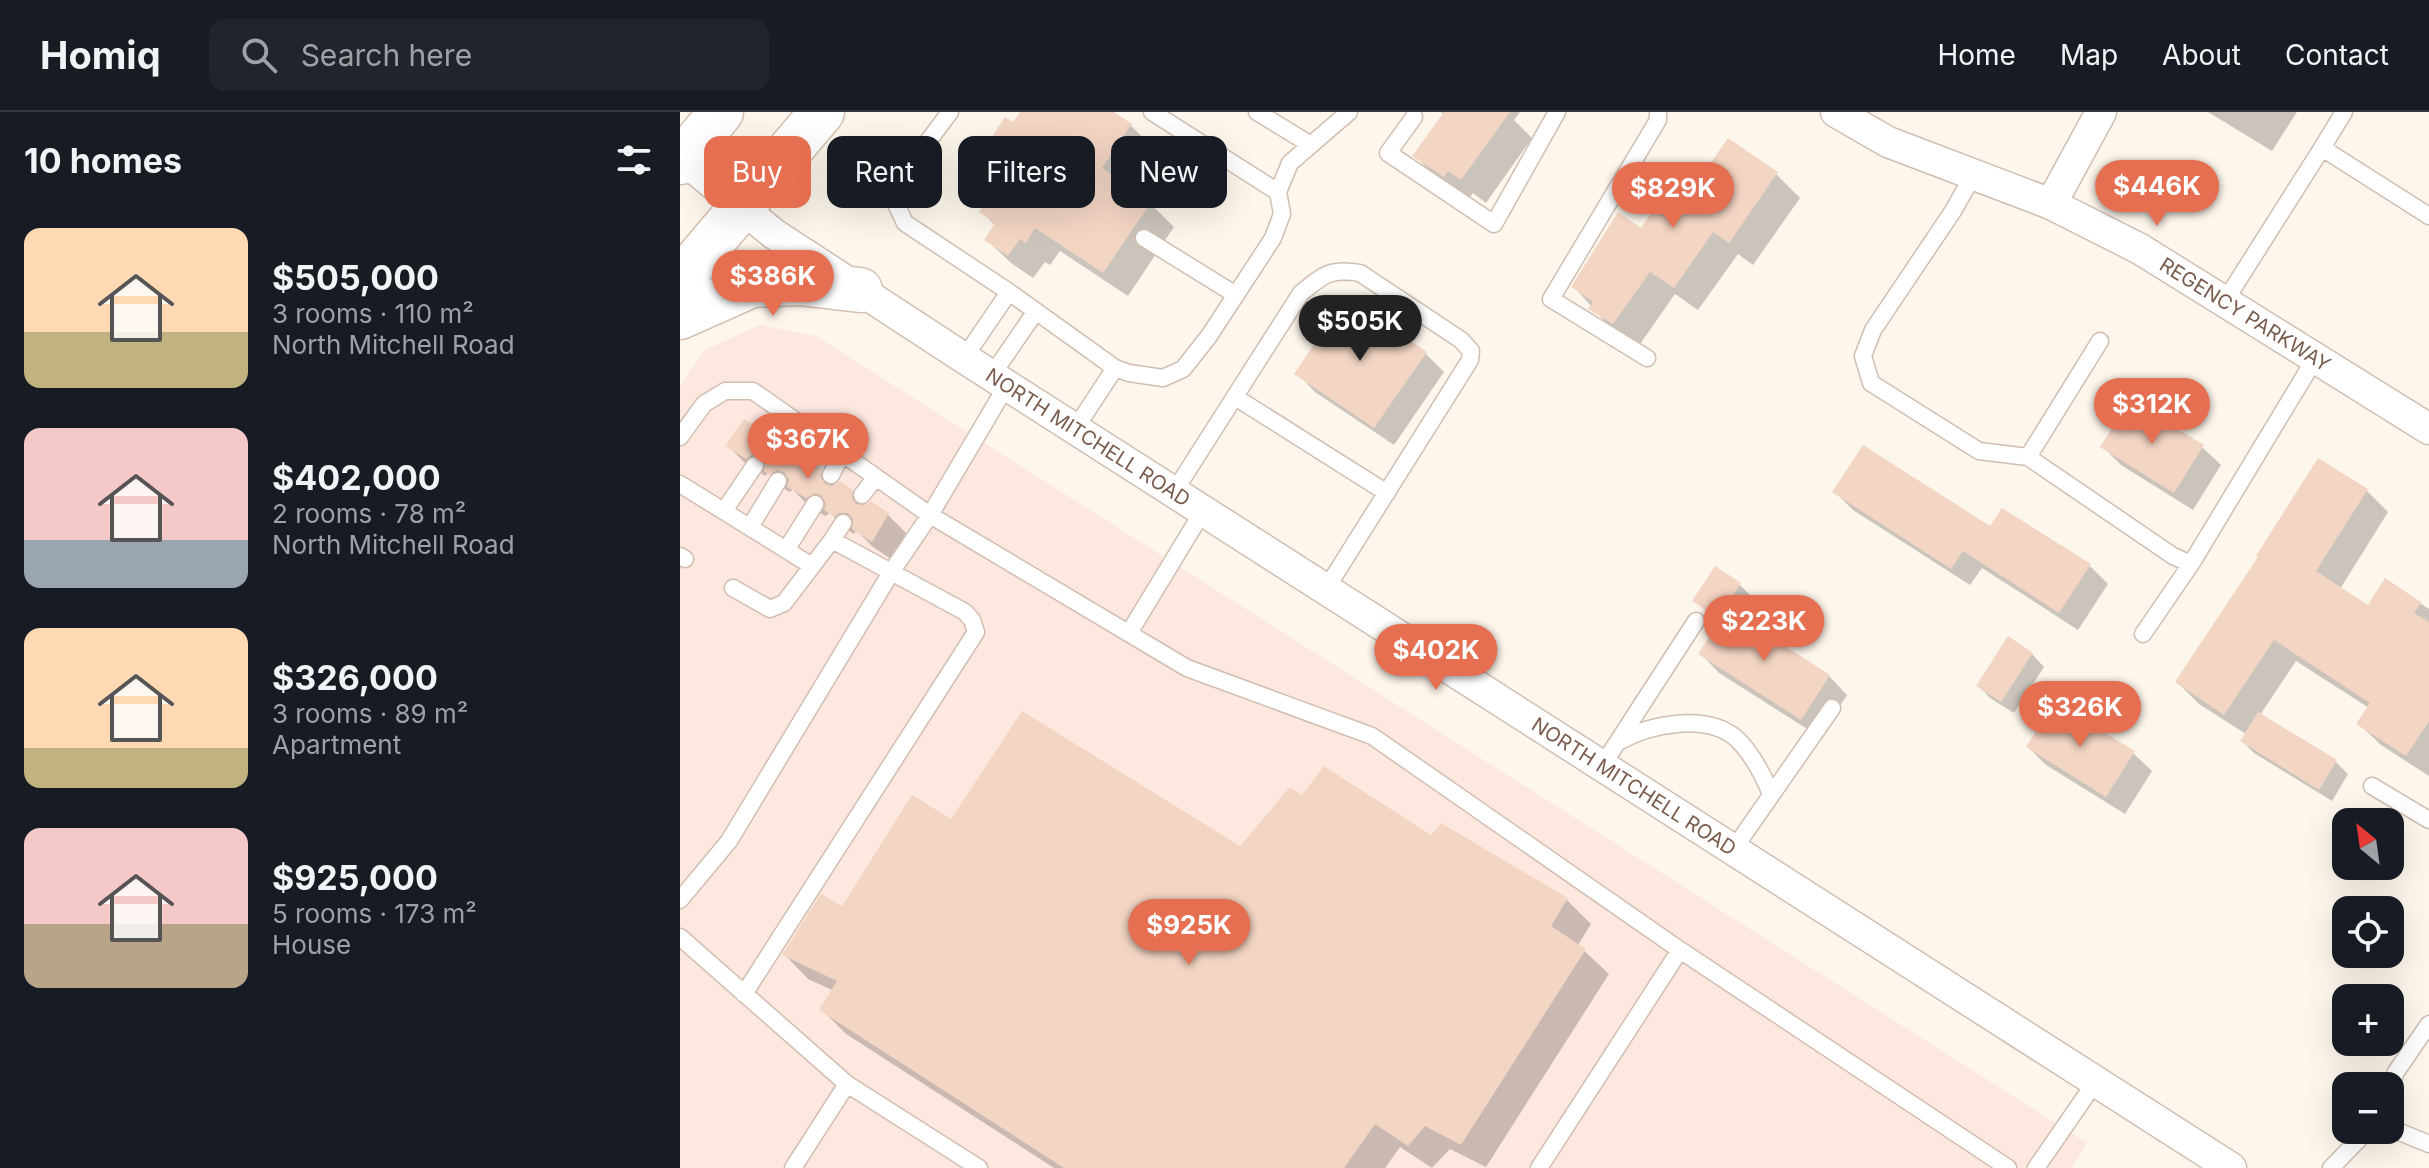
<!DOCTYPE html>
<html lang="en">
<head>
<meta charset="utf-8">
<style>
	:root { --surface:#171b24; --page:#20242c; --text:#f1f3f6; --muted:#9ea1a6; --line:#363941; --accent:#e76f51 }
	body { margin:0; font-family:Inter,sans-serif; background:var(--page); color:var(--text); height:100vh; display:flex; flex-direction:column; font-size:30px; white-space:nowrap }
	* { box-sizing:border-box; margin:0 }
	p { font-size:26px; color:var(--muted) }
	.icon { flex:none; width:44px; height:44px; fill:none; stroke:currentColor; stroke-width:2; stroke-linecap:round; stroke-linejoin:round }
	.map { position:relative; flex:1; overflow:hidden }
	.side { display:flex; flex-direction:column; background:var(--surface); width:680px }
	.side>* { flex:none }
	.top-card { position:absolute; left:24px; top:24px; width:760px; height:72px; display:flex; gap:16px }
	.needle { width:52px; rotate:331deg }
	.buttons { position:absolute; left:1652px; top:696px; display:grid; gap:16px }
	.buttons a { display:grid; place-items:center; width:72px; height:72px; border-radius:16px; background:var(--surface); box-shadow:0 8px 32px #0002; font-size:40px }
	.price { position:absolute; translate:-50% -68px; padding:0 18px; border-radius:28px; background:var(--accent); color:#fff; font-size:26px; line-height:52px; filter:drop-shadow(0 2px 4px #0008) }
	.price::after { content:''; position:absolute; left:50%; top:48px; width:24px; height:18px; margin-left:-12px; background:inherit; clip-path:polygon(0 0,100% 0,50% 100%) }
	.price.selected { background:#222; color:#fff }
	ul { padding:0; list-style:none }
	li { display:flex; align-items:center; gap:24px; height:200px; padding:0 24px }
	li span { display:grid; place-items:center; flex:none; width:224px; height:160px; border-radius:16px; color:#555 }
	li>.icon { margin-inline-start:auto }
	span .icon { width:96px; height:96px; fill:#fffc; stroke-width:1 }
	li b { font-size:34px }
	h2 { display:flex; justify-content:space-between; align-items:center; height:96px; padding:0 24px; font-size:34px }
	.pill { padding:0 28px; border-radius:16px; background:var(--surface); box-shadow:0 8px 32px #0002; font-size:28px; line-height:72px }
	.pill.selected { background:var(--accent); color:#fff }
	header { display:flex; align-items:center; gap:48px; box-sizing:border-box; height:112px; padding:0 40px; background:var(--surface); border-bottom:2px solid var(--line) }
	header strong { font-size:38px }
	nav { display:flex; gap:44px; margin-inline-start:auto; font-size:28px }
	.search { width:560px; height:72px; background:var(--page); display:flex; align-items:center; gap:20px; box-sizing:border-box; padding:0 28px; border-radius:16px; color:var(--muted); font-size:30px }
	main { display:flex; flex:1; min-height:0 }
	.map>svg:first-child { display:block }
</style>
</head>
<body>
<header>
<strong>Homiq</strong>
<div class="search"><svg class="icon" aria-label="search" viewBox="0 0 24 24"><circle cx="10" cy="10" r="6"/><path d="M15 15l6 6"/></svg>Search here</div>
<nav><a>Home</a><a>Map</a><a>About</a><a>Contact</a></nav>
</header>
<main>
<section class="side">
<h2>10 homes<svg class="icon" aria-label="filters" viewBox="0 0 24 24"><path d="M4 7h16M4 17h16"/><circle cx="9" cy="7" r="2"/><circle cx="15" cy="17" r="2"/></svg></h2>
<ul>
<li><span style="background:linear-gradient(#ffd9b3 65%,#c2b280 0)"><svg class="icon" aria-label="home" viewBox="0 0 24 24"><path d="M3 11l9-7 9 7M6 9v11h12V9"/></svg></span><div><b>$505,000</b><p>3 rooms · 110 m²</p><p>North Mitchell Road</p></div></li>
<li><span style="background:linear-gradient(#f6c9c9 70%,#9aa5b1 0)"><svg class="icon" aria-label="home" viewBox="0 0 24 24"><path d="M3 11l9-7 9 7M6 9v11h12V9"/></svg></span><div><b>$402,000</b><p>2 rooms · 78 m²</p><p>North Mitchell Road</p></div></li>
<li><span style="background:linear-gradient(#ffd9b3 75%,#c2b280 0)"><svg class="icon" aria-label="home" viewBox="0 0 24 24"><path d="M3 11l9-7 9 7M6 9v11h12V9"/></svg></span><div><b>$326,000</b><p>3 rooms · 89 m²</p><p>Apartment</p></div></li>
<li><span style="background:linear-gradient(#f6c9c9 60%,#b9a48a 0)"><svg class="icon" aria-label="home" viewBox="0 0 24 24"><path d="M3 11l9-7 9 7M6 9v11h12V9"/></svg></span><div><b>$925,000</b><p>5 rooms · 173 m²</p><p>House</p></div></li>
</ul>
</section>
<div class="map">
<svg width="1749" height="1056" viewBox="0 0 1749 1056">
	<rect width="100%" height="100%" fill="#fdf6ec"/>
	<path fill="#fde8e0" d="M80 213 136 224 1407 1031 1391 1056H0V273L25 238Z"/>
	<path fill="#0003" d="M343 0H430L451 14 475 37 449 76 470 91 494 115 448 184 380 139 370 153 365 150 353 166 331 151 307 128 316 114 302 100 311 86 289 63Z
		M761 0H840L834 8 852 26 806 91 793 81 788 88 759 68 735 44 764 3Z
		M1528 0H1617L1592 39Z
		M1096 62 1120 86 1073 153 1058 142 1018 198 995 182 958 235 935 221 894 175 1017 74Z
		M745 241 764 260 714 333 635 280 617 261Z
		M83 321 98 337 106 336 121 352 140 359 156 374 171 379 187 395 208 403 226 421 211 447 193 435 177 419 173 422 150 401 145 404 128 393 113 378 109 380 105 377 89 361 85 364 66 352 48 334Z
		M1423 335H1522L1541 353 1513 398 1441 353Z
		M1687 379 1708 400 1660 477 1689 496 1706 469 1749 497V664L1701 633 1679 612 1689 596 1616 549 1580 603 1656 650 1668 662 1652 689 1574 641 1562 629 1566 622 1519 592 1497 570Z
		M1155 380 1311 417 1410 454 1428 472 1398 518 1302 456 1290 473 1173 398Z
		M1036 457 1060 473 1078 491 1069 506 1095 530 1149 564 1167 583 1140 625 1039 561 1021 542 1041 512 1015 488Z
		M1328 527 1352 542 1364 555 1334 601 1310 586 1298 573Z
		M1348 635 1453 641 1472 659 1445 702 1366 653Z
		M622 685 752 726 887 788 911 812 898 833 929 862 806 1055 770 1037 752 1056 720 1035 705 1056H374L166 922 142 898 154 879 128 867 105 843 272 709 561 737Z"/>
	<path fill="#f3d5c3" d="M340 0H434L452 12 422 56 472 89 423 161 355 116 346 131 340 127 328 144 304 128 315 111 299 100 312 81 286 63 325 5 333 10Z
		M764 0H830L781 68 768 59 764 65 732 44Z
		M1048 26 1098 60 1049 131 1033 120 994 176 970 160 933 212 908 197 913 190 891 175 938 100 961 116 1000 60 1016 72Z
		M666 185 747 240 694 316 614 262Z
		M1450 288 1524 333 1494 381 1420 335Z
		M64 307 84 320 82 327 87 335 94 337 102 332 107 335 105 341 110 350 116 352 125 347 142 357 140 364 145 372 152 374 160 369 173 378 172 386 176 392 185 393 191 389 209 401 192 430 172 417 173 407 168 401H159L154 405 144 398 146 392 141 383 135 381 126 386 107 375 109 368 104 360 97 358 89 363 84 359 85 349 80 344 71 343 66 347 45 334Z
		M1183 333 1310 414 1322 396 1411 452 1379 501 1283 439 1271 457 1152 380Z
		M1638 346 1688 377 1636 459 1688 493 1705 466 1741 490 1734 501 1749 510V609L1726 644 1676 612 1690 591 1594 528 1544 603 1495 570 1578 445 1576 444Z
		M1035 454 1061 471 1039 506 1012 489Z
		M1051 492 1077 509 1074 514 1150 563 1121 608 1018 542Z
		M1328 524 1353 541 1321 590 1296 574Z
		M1374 590 1455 639 1426 685 1346 635Z
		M342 599 560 734 610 675 622 683 644 654 751 723 761 711 888 786 871 814 906 837 781 1033 745 1014 728 1034 695 1012 664 1056H384L139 898 157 869 102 843 141 782 162 794 232 683 271 707Z
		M1578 600 1657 648 1639 678 1560 629Z"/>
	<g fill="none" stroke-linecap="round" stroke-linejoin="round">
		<g stroke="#d1beb0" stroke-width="19">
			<path id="service" d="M270 0 217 71 215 90 225 111 329 180 435 256
				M472 0 598 80
				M577 0 631 33
				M1664 0 1642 36 1749 104
				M734 5 708 41 814 112 877 0
				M1294 62 1273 99 1193 218 1183 244 1191 271 1299 339 1348 345 1493 444 1511 452 1636 245
				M464 126 556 183
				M1545 189 1642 36
				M284 246 329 180
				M967 246 871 187 978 8V0
				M312 263 356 199
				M327 273 250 403 507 556 692 624 1000 838
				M555 285 707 381
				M395 317 435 256 449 261 483 266 503 257 529 224 593 126 602 102 598 80 610 51 669 0
				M0 325 24 292 45 279H73L250 403 212 459 49 729 0 788
				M93 326 107 303
				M116 341 130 319
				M1348 345 1420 229
				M151 363 162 342
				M0 372 132 454
				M494 380 621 181C644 162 651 156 680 161L781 228 791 239 790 248 646 477
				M182 383 196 365
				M44 399 75 353
				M70 415 98 369
				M152 428 163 411
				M106 438 135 392
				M0 444 5 447
				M53 476 90 497 104 491 152 428 285 500 292 508 296 520 64 882
				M449 521 523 399
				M1463 522 1511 452
				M938 630C970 612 1028 600 1058 628 1073 643 1083 663 1091 682
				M922 654 1016 509
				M1692 674 1749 708
				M1053 738 1152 596
				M0 825 167 972
				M1710 975 1716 960 1749 912
				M1710 1016 1749 1032
				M113 1056 167 972 299 1056
				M859 1056 1000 838 1328 1056
				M1356 1056 1416 969
				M1651 1056 1683 1023 1699 1018"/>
		</g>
		<g stroke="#d1beb0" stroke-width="33">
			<g id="minor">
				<path id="s1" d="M1156 0 1208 30 1371 92 1460 137 1749 317"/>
				<path id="s2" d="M3 47 94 122 284 246 1551 1056"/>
				<path d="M1371 92 1421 0"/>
			</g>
		</g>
		<g stroke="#d6c0b0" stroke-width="47">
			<path id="secondary" d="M0 50 41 0
				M0 168 142 0
				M0 205 72 173 120 171 180 178"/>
		</g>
		<use href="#service" stroke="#fff" stroke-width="16"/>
		<use href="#minor" stroke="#fff" stroke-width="30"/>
		<use href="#secondary" stroke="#fff" stroke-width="44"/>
	</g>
	<g text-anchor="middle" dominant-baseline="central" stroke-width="7" stroke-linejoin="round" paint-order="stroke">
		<g font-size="20" fill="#7a5c4d" stroke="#fffaf3">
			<text stroke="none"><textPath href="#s1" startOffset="458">REGENCY PARKWAY</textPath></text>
			<text stroke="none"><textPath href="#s2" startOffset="492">NORTH MITCHELL ROAD</textPath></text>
			<text stroke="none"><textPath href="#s2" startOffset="1140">NORTH MITCHELL ROAD</textPath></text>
		</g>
	</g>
</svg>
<div class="buttons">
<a><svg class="needle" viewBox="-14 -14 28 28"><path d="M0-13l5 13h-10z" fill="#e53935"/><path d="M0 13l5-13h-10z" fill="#9ea1a6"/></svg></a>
<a><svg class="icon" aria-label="locate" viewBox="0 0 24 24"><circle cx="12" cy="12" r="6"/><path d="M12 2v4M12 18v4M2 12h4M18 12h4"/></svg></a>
<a>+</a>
<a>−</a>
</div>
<b class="price" style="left:1477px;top:116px">$446K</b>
<b class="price" style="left:993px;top:118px">$829K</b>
<b class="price" style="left:93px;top:206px">$386K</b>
<b class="price selected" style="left:680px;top:251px">$505K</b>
<b class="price" style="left:1472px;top:334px">$312K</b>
<b class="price" style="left:128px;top:369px">$367K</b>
<b class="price" style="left:1084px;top:551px">$223K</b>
<b class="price" style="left:756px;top:580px">$402K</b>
<b class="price" style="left:1400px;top:637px">$326K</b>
<b class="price" style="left:509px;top:855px">$925K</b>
<div class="top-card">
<a class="pill selected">Buy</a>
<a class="pill">Rent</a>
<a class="pill">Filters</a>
<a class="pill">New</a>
</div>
</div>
</main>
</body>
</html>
